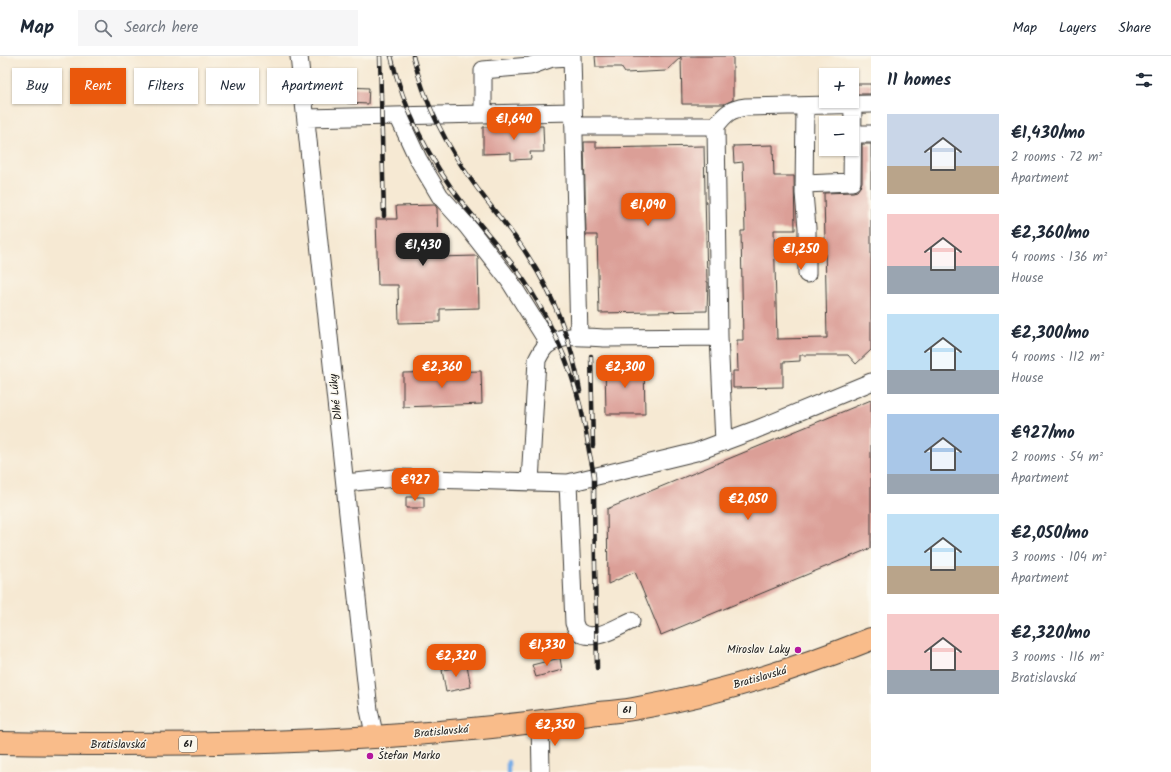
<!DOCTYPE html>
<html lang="en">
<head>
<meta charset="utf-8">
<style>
	:root { --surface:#fff; --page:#f6f6f7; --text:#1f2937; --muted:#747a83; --line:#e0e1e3; --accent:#ea580c }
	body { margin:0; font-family:Kalam,sans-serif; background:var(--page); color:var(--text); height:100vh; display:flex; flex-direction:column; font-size:15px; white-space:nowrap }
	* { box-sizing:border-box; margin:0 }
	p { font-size:13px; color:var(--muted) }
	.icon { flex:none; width:22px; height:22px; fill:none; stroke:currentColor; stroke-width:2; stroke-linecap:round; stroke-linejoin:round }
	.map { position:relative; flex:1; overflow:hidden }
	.sheet { display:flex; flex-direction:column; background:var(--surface); width:300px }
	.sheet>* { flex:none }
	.banner { position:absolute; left:12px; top:12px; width:380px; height:36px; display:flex; gap:8px }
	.fabs { position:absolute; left:819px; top:12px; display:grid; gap:8px }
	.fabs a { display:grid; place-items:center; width:40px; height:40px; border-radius:0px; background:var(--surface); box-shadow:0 1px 3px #0004; font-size:20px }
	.price { position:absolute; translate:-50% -34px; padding:0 9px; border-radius:8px; background:var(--accent); color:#fff; font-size:13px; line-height:26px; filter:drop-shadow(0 1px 2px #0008) }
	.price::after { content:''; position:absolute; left:50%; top:24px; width:12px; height:9px; margin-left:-6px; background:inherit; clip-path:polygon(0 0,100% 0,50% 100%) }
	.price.selected { background:#222; color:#fff }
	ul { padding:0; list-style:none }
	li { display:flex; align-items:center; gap:12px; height:100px; padding:0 16px }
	li span { display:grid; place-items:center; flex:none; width:112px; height:80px; border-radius:0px; color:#555 }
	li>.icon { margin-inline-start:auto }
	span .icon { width:48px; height:48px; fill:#fffc; stroke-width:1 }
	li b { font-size:17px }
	h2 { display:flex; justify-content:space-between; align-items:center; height:48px; padding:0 16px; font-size:17px }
	.tag { padding:0 14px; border-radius:0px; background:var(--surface); box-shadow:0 1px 3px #0004; font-size:14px; line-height:36px }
	.tag.selected { background:var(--accent); color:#fff }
	header { display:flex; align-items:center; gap:24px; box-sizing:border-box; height:56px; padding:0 20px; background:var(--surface); border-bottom:1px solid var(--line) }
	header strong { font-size:19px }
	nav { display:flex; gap:22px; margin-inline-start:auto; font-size:14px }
	.search { width:280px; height:36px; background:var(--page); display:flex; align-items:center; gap:10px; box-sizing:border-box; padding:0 14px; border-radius:0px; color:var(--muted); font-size:15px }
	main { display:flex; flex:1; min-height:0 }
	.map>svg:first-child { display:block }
</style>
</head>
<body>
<header>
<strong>Map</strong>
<div class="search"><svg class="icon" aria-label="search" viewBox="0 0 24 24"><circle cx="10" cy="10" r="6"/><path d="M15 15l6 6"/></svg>Search here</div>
<nav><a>Map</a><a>Layers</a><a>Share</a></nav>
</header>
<main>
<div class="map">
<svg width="871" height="716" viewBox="0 0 871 716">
	<rect width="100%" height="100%" fill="#fbf7ec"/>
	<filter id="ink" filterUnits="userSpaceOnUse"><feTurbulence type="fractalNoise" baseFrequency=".025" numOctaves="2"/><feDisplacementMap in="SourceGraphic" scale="8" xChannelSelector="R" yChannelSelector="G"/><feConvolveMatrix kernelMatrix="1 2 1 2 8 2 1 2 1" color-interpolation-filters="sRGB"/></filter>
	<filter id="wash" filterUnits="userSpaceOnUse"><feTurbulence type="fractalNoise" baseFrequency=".012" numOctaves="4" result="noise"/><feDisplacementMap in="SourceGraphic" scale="16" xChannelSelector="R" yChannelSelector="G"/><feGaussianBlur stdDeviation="0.9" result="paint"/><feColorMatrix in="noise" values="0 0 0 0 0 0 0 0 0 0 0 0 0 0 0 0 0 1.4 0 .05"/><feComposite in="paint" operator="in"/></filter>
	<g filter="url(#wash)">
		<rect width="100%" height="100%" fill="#f6e9d3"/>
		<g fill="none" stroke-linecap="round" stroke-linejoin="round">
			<path stroke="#79ade6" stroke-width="4.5" d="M508 706V716"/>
		</g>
		<g id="blocks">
			<path fill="#db9f97" d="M595 0H733V44L724 48H682L681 1 666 15 625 17 621 11H596Z
				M857 28H871V38H857Z
				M348 31 369 32 368 48 347 47Z
				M543 70 544 96H530L531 103 511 104V97L483 98V71Z
				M584 86H596V92L704 90 707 226H708L707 255 599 257 597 179H586Z
				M862 88H871V294L856 308 848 299H800V305L783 306V331L733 332V315H738L737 284H743L741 175H745L743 106 734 107 733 90 773 89 774 120H794L795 174H774L777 283 827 282 824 137 853 136 857 135 860 131 862 126Z
				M435 149 437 152 438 201 477 200 478 201 479 252 440 253V266L399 267 398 229H378L376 163H397L396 150Z
				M644 307 645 358H606L605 308Z
				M481 315 482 348 403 351V317Z
				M871 344V492L661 579 635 516 608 528 607 453Z
				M406 441H424V452H406Z
				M560 602 562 614 536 621 532 609Z
				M467 609 471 631 446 636 442 614Z"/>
		</g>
	</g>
	<g filter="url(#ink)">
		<use href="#blocks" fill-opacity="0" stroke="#3d3b37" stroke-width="1"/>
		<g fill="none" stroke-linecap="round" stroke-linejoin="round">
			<g stroke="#3d3b37" stroke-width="19">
				<path id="minor" d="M299 0 369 654 375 682
					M572 0 579 280
					M805 50 804 137 807 172V218
					M483 58V14L530 10 552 2 572 1
					M398 60 418 103 440 140 467 170 509 224 549 288
					M306 62 573 56
					M574 70H716L719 281
					M716 70C725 58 730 53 746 51L871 48
					M853 78H871
					M804 128 852 126 853 49
					M530 426 537 304C541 296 544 290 552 286 570 277 588 282 606 282 644 282 682 281 719 281L724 386
					M345 427 395 422 568 427 696 396 755 374 871 326
					M568 427 574 567C575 569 576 573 578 575 592 588 617 571 631 565
					M540 666 541 716"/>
			</g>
			<g stroke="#3d3b37" stroke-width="24">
				<path id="major" d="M0 687C200 690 400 688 598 657 609 656 621 655 633 653 714 639 794 614 871 583"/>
			</g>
			<use href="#minor" stroke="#fff" stroke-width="17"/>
			<use href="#major" stroke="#f9bc8a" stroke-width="22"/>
			<g stroke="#1c1c1c" stroke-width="4.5">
				<path id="rail" d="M380 0 384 160
					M391 0C404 54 430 105 464 149 489 180 517 210 537 245 564 291 582 342 589 395 591 404 593 413 594 421 594 485 596 548 597 612
					M413 0C425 48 448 93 477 132 494 155 513 176 528 200 554 240 572 287 580 335
					M591 300 593 390"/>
			</g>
			<use href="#rail" stroke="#fbf7ec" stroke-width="3" stroke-dasharray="9" stroke-linecap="butt"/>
		</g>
	</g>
	<g fill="#b5179e" stroke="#fbf7ec" stroke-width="1.5">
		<circle cx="798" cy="594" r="4"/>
		<circle cx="370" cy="700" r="4"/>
	</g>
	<g text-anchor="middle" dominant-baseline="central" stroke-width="3" stroke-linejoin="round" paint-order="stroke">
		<g fill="#fbf7ec" stroke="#5f5e5a" stroke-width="1">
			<rect x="618" y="646" width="18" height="16" rx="3"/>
			<rect x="179" y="680" width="18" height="16" rx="3"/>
		</g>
		<g font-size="10" font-weight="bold" fill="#1c1c1c">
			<text x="627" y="654">61</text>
			<text x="188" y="688">61</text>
		</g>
		<g font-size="11" fill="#1c1c1c" stroke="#fbf7ec">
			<text transform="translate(336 341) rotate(-96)">Dlhé Lúky</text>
			<text transform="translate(760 622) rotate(-16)">Bratislavská</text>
			<text transform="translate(441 676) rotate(-5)">Bratislavská</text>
			<text x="118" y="689">Bratislavská</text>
		</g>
		<g font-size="11" fill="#1c1c1c" stroke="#fbf7ec" text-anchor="end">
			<text x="790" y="594">Miroslav Laky</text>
			<text x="378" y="700" text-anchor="start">Štefan Marko</text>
		</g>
	</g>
</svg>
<div class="fabs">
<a>+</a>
<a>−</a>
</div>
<b class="price" style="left:514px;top:85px">€1,640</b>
<b class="price" style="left:648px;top:171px">€1,090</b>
<b class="price selected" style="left:423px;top:211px">€1,430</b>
<b class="price" style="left:801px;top:215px">€1,250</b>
<b class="price" style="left:442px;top:333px">€2,360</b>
<b class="price" style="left:625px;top:333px">€2,300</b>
<b class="price" style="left:415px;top:446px">€927</b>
<b class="price" style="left:748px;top:465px">€2,050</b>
<b class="price" style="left:547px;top:611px">€1,330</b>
<b class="price" style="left:456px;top:622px">€2,320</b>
<b class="price" style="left:555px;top:691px">€2,350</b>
<div class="banner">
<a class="tag">Buy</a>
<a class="tag selected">Rent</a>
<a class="tag">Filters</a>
<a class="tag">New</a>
<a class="tag">Apartment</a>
</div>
</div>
<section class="sheet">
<h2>11 homes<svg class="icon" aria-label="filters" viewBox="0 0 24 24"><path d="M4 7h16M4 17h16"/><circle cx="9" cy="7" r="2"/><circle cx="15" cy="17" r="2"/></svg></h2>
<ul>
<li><span style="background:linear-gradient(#c9d6e8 65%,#b9a48a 0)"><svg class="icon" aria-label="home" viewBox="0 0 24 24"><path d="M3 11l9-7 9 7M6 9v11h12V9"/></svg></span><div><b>€1,430/mo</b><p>2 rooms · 72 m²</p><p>Apartment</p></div></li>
<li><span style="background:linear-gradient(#f6c9c9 65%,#9aa5b1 0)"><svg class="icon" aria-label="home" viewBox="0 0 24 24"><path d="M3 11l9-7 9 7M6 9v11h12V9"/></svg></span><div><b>€2,360/mo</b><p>4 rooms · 136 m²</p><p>House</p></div></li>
<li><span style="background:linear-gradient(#bfe0f5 70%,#9aa5b1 0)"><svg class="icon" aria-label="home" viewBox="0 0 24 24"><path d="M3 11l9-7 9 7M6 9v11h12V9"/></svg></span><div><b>€2,300/mo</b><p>4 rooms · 112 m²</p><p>House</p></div></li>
<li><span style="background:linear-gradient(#a9c7e8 75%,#9aa5b1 0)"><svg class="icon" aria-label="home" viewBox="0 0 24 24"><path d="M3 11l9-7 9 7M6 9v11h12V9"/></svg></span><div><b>€927/mo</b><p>2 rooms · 54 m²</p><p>Apartment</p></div></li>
<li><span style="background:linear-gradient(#bfe0f5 65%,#b9a48a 0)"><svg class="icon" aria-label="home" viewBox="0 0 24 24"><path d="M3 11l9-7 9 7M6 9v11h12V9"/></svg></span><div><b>€2,050/mo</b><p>3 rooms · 104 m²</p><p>Apartment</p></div></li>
<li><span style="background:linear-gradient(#f6c9c9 70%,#9aa5b1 0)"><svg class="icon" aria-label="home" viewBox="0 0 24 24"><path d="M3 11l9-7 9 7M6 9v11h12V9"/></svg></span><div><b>€2,320/mo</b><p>3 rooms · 116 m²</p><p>Bratislavská</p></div></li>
</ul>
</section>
</main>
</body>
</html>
